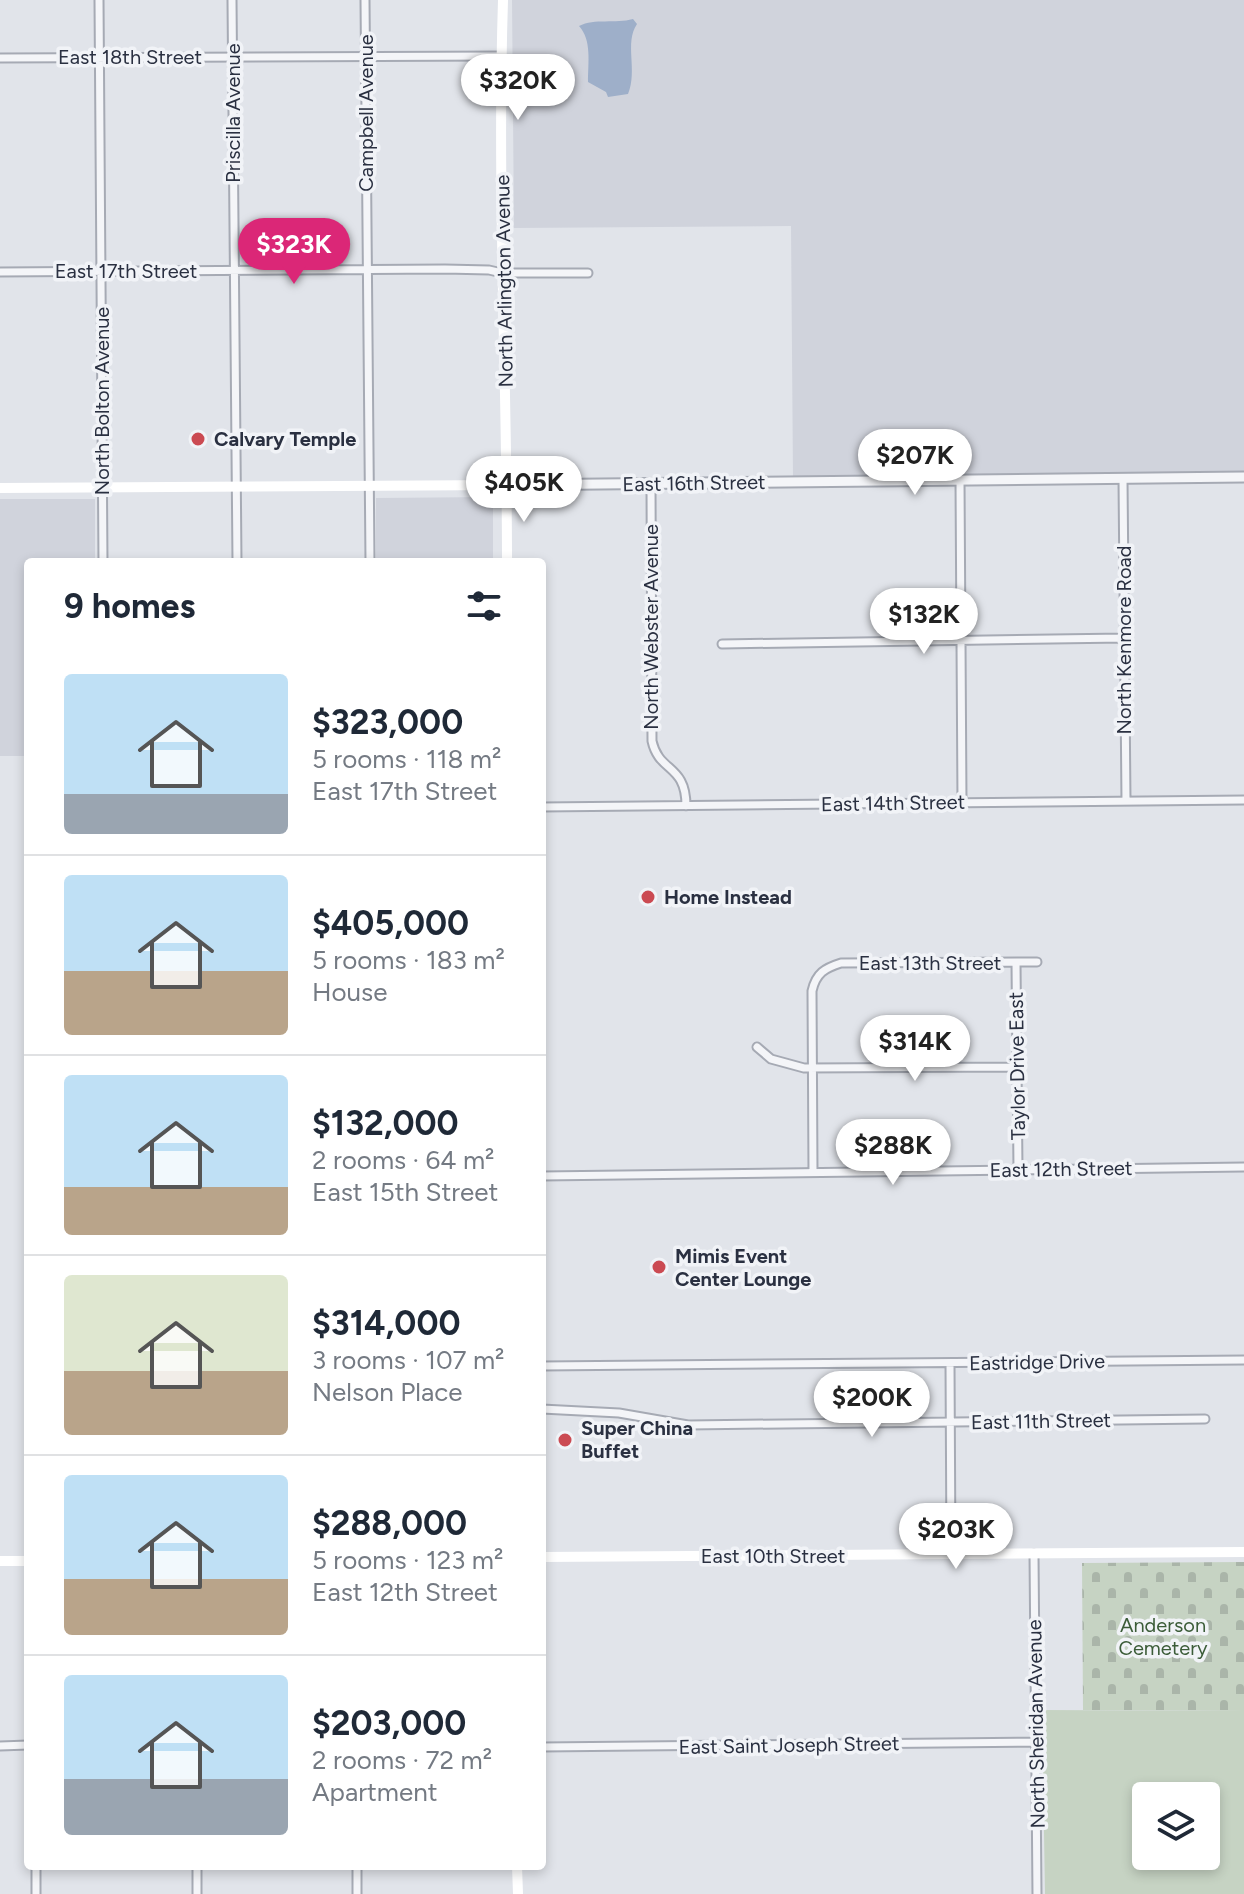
<!DOCTYPE html>
<html lang="en">
<head>
<meta charset="utf-8">
<style>
	:root { --surface:#fff; --page:#f6f6f7; --text:#1f2937; --muted:#747a83; --line:#e0e1e3; --accent:#db2777 }
	body { margin:0; font-family:Figtree,sans-serif; background:var(--page); color:var(--text); height:100vh; display:flex; flex-direction:column; font-size:30px; white-space:nowrap }
	* { box-sizing:border-box; margin:0 }
	p { font-size:26px; color:var(--muted) }
	.icon { flex:none; width:44px; height:44px; fill:none; stroke:currentColor; stroke-width:2; stroke-linecap:round; stroke-linejoin:round }
	.map { position:relative; flex:1; overflow:hidden }
	.drawer { position:absolute; left:24px; top:558px; width:522px; height:1312px; display:flex; flex-direction:column; background:var(--surface); border-radius:8px; box-shadow:0 4px 12px #0003 }
	.drawer>* { flex:none }
	.fabs { position:absolute; left:1132px; top:1782px; display:grid; gap:16px }
	.fabs a { display:grid; place-items:center; width:88px; height:88px; border-radius:8px; background:var(--surface); box-shadow:0 4px 12px #0003; font-size:40px }
	.price { position:absolute; translate:-50% -68px; padding:0 18px; border-radius:28px; background:#fff; color:#222; font-size:26px; line-height:52px; filter:drop-shadow(0 2px 4px #0008) }
	.price::after { content:''; position:absolute; left:50%; top:48px; width:24px; height:18px; margin-left:-12px; background:inherit; clip-path:polygon(0 0,100% 0,50% 100%) }
	.price.current { background:var(--accent); color:#fff }
	ul { padding:0; list-style:none }
	li { display:flex; align-items:center; gap:24px; height:200px; padding:0 40px }
	li+li { border-top:2px solid var(--line) }
	li span { display:grid; place-items:center; flex:none; width:224px; height:160px; border-radius:8px; color:#555 }
	li>.icon { margin-inline-start:auto }
	span .icon { width:96px; height:96px; fill:#fffc; stroke-width:1 }
	li b { font-size:34px }
	h2 { display:flex; justify-content:space-between; align-items:center; height:96px; padding:0 40px; font-size:34px }
	.map>svg:first-child { display:block }
</style>
</head>
<body>
<div class="map">
<svg width="1244" height="1894" viewBox="0 0 1244 1894">
	<defs>
		<pattern id="cemetery-stones" width="16" height="16" patternUnits="userSpaceOnUse" patternTransform="scale(2)"><rect width="16" height="16" fill="#c6d3c3"/><path d="M2 7V4a2 2 0 0 1 4 0v3zM10 15v-3a2 2 0 0 1 4 0v3z" fill="#aab5a9"/></pattern>
	</defs>
	<rect width="100%" height="100%" fill="#e1e4ea"/>
	<path fill="#d0d3dc" d="M512 0H1244V471L793 477 791 226 514 228Z
		M493 497V562H376V498Z
		M0 499H95V562H28V756H0Z"/>
	<path fill="#c6d3c3" fill-rule="evenodd" d="M1042 1710 1244 1711V1894H1045ZM1146 1796H1206V1856H1146Z"/>
	<path fill="url(#cemetery-stones)" d="M1244 1562V1711L1083 1710 1082 1563Z"/>
	<path fill="#9eafc9" d="M633 19 637 24C624 43 638 70 628 94L608 97 606 92 588 82C588 63 592 40 579 26 595 18 615 24 633 19Z"/>
	<g fill="none" stroke-linecap="round" stroke-linejoin="round">
		<g stroke="#a6aab4" stroke-width="11">
			<path id="minor" d="M99 0 103 562
				M232 0 237 562
				M365 0 370 562
				M0 58 501 56
				M0 272 445 269 489 270 502 273H588
				M1123 479 1126 801
				M960 480 962 803
				M651 483 652 741C659 773 686 764 686 806
				M722 644 1124 638
				M542 807 1244 800
				M1016 963 1018 1170
				M757 1047 771 1059 804 1068 1017 1067
				M813 1172 812 991C816 973 825 968 841 963L1037 962
				M542 1176 1244 1167
				M950 1363 951 1554
				M542 1366 1244 1360
				M542 1409 619 1413 688 1425 1205 1419
				M1034 1554 1037 1894
				M0 1746 28 1745
				M542 1747 1036 1742
				M36 1866V1894
				M197 1866V1894
				M357 1866V1894"/>
		</g>
		<g stroke="#a6aab4" stroke-width="13">
			<path id="tertiary" d="M507 485 1244 477"/>
		</g>
		<use href="#minor" stroke="#f4f5f8" stroke-width="7"/>
		<use href="#tertiary" stroke="#f4f5f8" stroke-width="9"/>
		<path stroke="#fff" stroke-width="10" d="M503 0C497 187 507 375 507 562
			M0 488 507 485
			M542 1557 1244 1552
			M0 1561H28
			M517 1866 518 1894"/>
	</g>
	<g fill="#cb4a52" stroke="#f1f3f7" stroke-width="3">
		<circle cx="198" cy="439" r="8"/>
		<circle cx="648" cy="897" r="8"/>
		<circle cx="659" cy="1267" r="8"/>
		<circle cx="565" cy="1440" r="8"/>
	</g>
	<g text-anchor="middle" dominant-baseline="central" stroke-width="7" stroke-linejoin="round" paint-order="stroke">
		<g font-size="20" fill="#2a3041" stroke="#f1f3f7">
			<text x="130" y="57">East 18th Street</text>
			<text transform="translate(233 113) rotate(-90)">Priscilla Avenue</text>
			<text transform="translate(366 113) rotate(-90)">Campbell Avenue</text>
			<text x="126" y="271">East 17th Street</text>
			<text transform="translate(504 281) rotate(-91)">North Arlington Avenue</text>
			<text transform="translate(102 401) rotate(-90)">North Bolton Avenue</text>
			<text transform="translate(694 483) rotate(-1)">East 16th Street</text>
			<text transform="translate(651 627) rotate(-90)">North Webster Avenue</text>
			<text transform="translate(1124 640) rotate(-90)">North Kenmore Road</text>
			<text transform="translate(893 803) rotate(-1)">East 14th Street</text>
			<text x="930" y="963">East 13th Street</text>
			<text transform="translate(1017 1066) rotate(-91)">Taylor Drive East</text>
			<text transform="translate(1061 1169) rotate(-1)">East 12th Street</text>
			<text transform="translate(1037 1362) rotate(-1)">Eastridge Drive</text>
			<text transform="translate(1041 1421) rotate(-1)">East 11th Street</text>
			<text x="773" y="1556">East 10th Street</text>
			<text transform="translate(1036 1724) rotate(-91)">North Sheridan Avenue</text>
			<text transform="translate(789 1745) rotate(-1)">East Saint Joseph Street</text>
		</g>
		<g font-size="20" font-weight="bold" fill="#2a3041" stroke="#f1f3f7" text-anchor="start">
			<text x="214" y="439">Calvary Temple</text>
			<text x="664" y="897">Home Instead</text>
			<text x="675" y="1256">Mimis Event<tspan x="675" dy="23">Center Lounge</tspan></text>
			<text x="581" y="1428">Super China<tspan x="581" dy="23">Buffet</tspan></text>
		</g>
		<g font-size="20" fill="#3b5c38" stroke="#f1f3f7">
			<text x="1163" y="1625">Anderson<tspan x="1163" dy="23">Cemetery</tspan></text>
		</g>
	</g>
</svg>
<div class="fabs">
<a><svg class="icon" aria-label="layers" viewBox="0 0 24 24"><path d="M12 4l9 5-9 5-9-5zM3 14l9 5 9-5"/></svg></a>
</div>
<b class="price" style="left:518px;top:122px">$320K</b>
<b class="price current" style="left:294px;top:286px">$323K</b>
<b class="price" style="left:915px;top:497px">$207K</b>
<b class="price" style="left:524px;top:524px">$405K</b>
<b class="price" style="left:924px;top:656px">$132K</b>
<b class="price" style="left:915px;top:1083px">$314K</b>
<b class="price" style="left:893px;top:1187px">$288K</b>
<b class="price" style="left:872px;top:1439px">$200K</b>
<b class="price" style="left:956px;top:1571px">$203K</b>
<section class="drawer">
<h2>9 homes<svg class="icon" aria-label="filters" viewBox="0 0 24 24"><path d="M4 7h16M4 17h16"/><circle cx="9" cy="7" r="2"/><circle cx="15" cy="17" r="2"/></svg></h2>
<ul>
<li><span style="background:linear-gradient(#bfe0f5 75%,#9aa5b1 0)"><svg class="icon" aria-label="home" viewBox="0 0 24 24"><path d="M3 11l9-7 9 7M6 9v11h12V9"/></svg></span><div><b>$323,000</b><p>5 rooms · 118 m²</p><p>East 17th Street</p></div></li>
<li><span style="background:linear-gradient(#bfe0f5 60%,#b9a48a 0)"><svg class="icon" aria-label="home" viewBox="0 0 24 24"><path d="M3 11l9-7 9 7M6 9v11h12V9"/></svg></span><div><b>$405,000</b><p>5 rooms · 183 m²</p><p>House</p></div></li>
<li><span style="background:linear-gradient(#bfe0f5 70%,#b9a48a 0)"><svg class="icon" aria-label="home" viewBox="0 0 24 24"><path d="M3 11l9-7 9 7M6 9v11h12V9"/></svg></span><div><b>$132,000</b><p>2 rooms · 64 m²</p><p>East 15th Street</p></div></li>
<li><span style="background:linear-gradient(#dfe7d0 60%,#b9a48a 0)"><svg class="icon" aria-label="home" viewBox="0 0 24 24"><path d="M3 11l9-7 9 7M6 9v11h12V9"/></svg></span><div><b>$314,000</b><p>3 rooms · 107 m²</p><p>Nelson Place</p></div></li>
<li><span style="background:linear-gradient(#bfe0f5 65%,#b9a48a 0)"><svg class="icon" aria-label="home" viewBox="0 0 24 24"><path d="M3 11l9-7 9 7M6 9v11h12V9"/></svg></span><div><b>$288,000</b><p>5 rooms · 123 m²</p><p>East 12th Street</p></div></li>
<li><span style="background:linear-gradient(#bfe0f5 65%,#9aa5b1 0)"><svg class="icon" aria-label="home" viewBox="0 0 24 24"><path d="M3 11l9-7 9 7M6 9v11h12V9"/></svg></span><div><b>$203,000</b><p>2 rooms · 72 m²</p><p>Apartment</p></div></li>
</ul>
</section>
</div>
</body>
</html>
